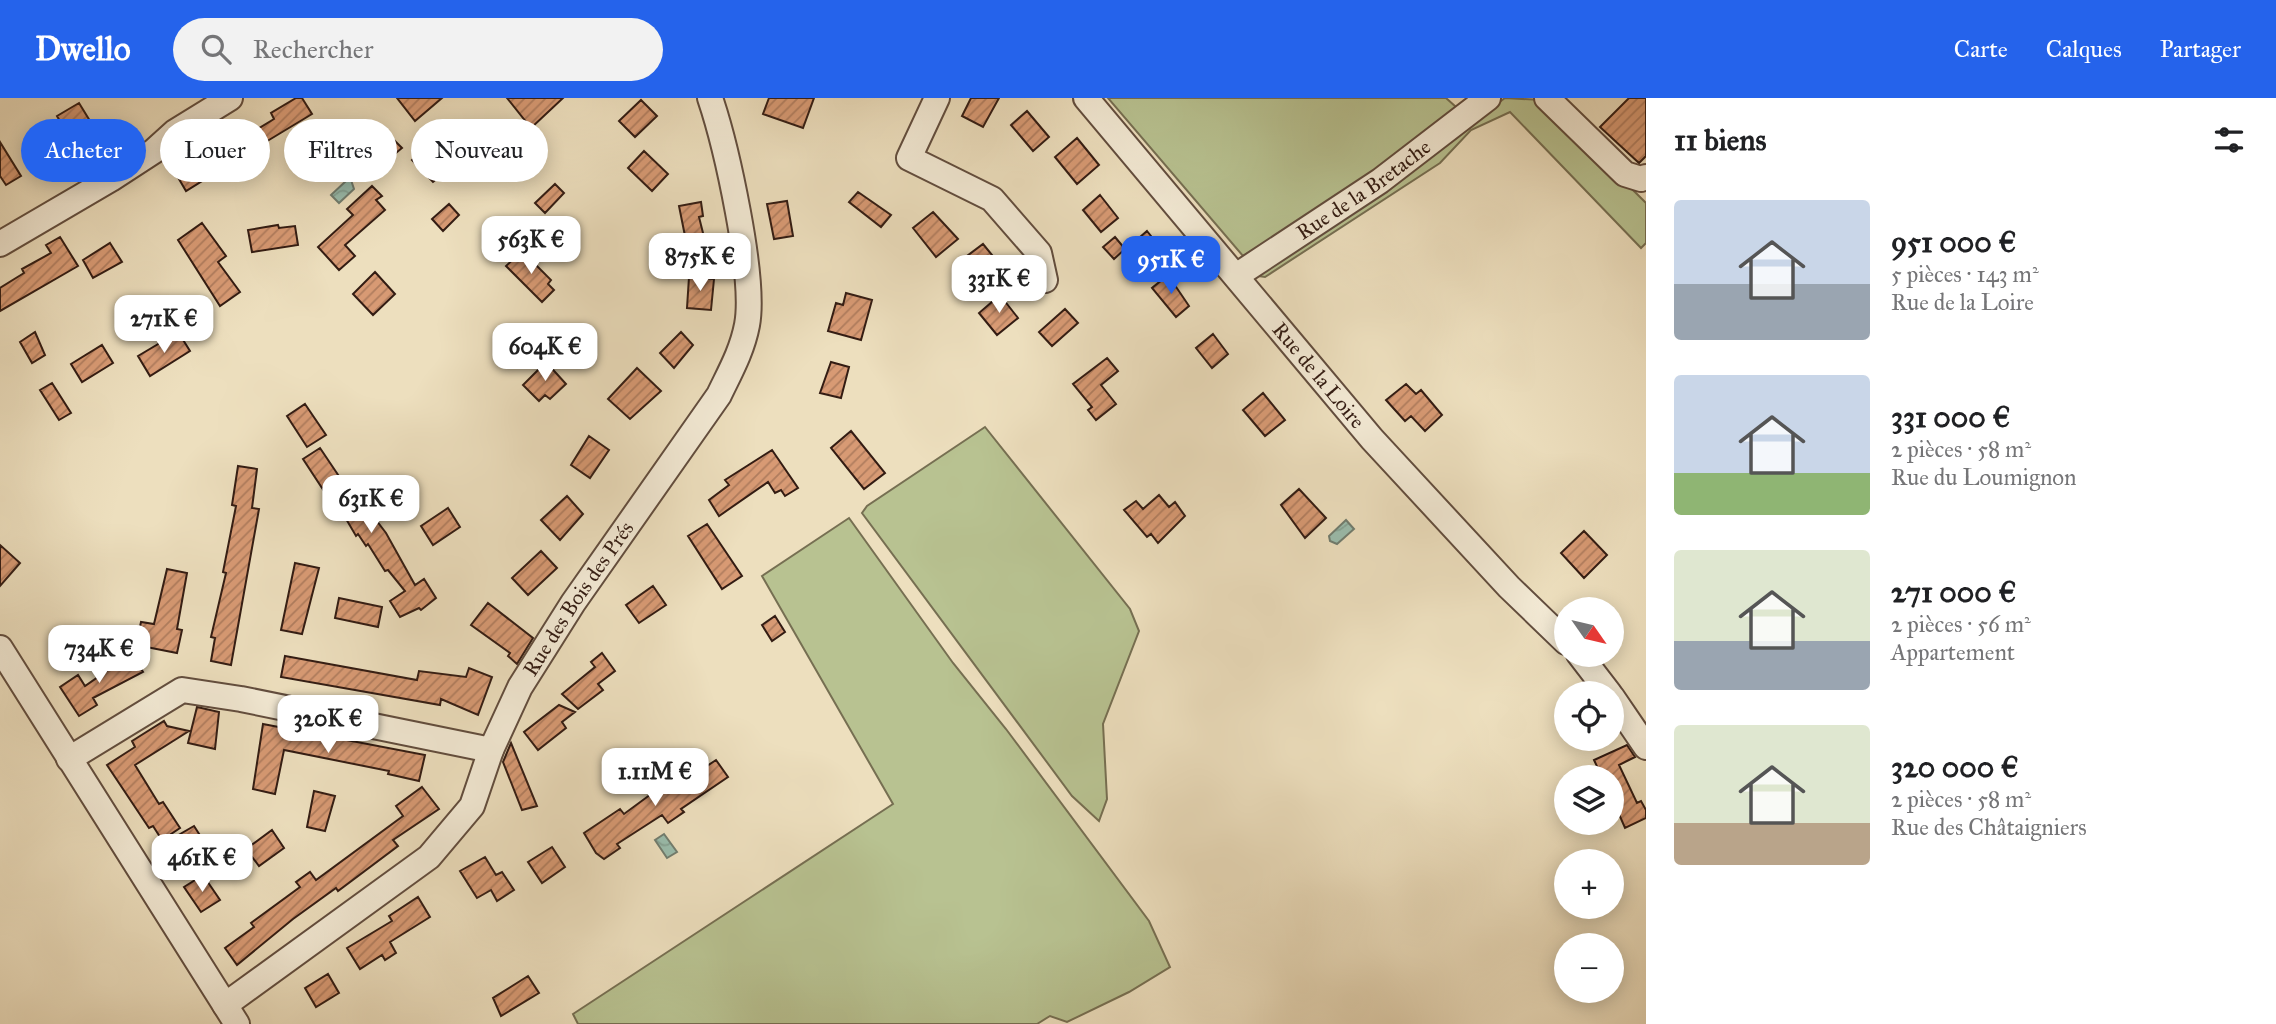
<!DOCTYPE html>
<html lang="fr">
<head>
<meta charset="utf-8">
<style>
	:root { --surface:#fff; --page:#f2f2f2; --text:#202124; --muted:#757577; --accent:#2563eb }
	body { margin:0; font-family:"IM FELL Great Primer",serif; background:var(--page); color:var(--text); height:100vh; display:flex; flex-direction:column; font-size:26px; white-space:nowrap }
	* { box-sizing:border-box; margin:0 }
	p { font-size:23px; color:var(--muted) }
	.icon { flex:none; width:38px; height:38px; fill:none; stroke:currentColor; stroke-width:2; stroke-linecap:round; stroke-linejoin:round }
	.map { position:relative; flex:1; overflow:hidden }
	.sheet { display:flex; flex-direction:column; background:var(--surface); width:630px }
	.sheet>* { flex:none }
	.guide { position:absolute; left:21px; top:21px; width:665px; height:63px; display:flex; gap:14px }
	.needle { width:46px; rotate:124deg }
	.buttons { position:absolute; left:1554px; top:499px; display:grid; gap:14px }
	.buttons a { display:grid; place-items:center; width:70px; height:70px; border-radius:50%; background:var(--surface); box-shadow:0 4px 18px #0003; font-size:35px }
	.price { position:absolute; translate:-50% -60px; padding:0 16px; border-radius:14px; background:#fff; color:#222; font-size:23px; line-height:46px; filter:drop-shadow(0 2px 4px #0008) }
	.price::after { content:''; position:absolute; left:50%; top:42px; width:21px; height:16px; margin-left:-10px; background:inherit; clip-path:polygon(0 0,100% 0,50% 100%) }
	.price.selected { background:var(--accent); color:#fff }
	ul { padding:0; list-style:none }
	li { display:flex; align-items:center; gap:21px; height:175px; padding:0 28px }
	li span { display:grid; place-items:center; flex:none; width:196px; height:140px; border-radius:7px; color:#555 }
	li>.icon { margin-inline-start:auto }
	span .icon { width:84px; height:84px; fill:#fffc; stroke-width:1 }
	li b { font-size:30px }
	h2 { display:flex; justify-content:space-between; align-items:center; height:84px; padding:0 28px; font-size:30px }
	.tag { padding:0 24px; border-radius:32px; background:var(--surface); box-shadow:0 4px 18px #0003; font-size:24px; line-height:63px }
	.tag.selected { background:var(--accent); color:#fff }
	header { display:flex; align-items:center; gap:42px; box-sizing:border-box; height:98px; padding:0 35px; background:var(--accent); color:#fff }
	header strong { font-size:33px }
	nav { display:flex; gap:38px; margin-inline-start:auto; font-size:24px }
	.search { width:490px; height:63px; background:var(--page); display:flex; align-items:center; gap:18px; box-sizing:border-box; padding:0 24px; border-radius:38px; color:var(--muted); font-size:26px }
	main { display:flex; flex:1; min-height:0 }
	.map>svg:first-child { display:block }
</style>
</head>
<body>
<header>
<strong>Dwello</strong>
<div class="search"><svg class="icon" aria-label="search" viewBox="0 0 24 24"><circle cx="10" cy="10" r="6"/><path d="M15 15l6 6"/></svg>Rechercher</div>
<nav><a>Carte</a><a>Calques</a><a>Partager</a></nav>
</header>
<main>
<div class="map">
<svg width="1646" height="926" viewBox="0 0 1646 926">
	<defs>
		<pattern id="water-waves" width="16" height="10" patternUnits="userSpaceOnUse" patternTransform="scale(1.75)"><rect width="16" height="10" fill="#9abdad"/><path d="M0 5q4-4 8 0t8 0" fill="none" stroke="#85a294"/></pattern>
		<pattern id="building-hatch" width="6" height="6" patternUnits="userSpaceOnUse" patternTransform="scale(1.75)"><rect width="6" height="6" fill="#d89a74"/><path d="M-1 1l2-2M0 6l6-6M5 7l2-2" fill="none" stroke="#b07d5e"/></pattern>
	</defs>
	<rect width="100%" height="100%" fill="#eddfbe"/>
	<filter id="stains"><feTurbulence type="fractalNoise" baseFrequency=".00286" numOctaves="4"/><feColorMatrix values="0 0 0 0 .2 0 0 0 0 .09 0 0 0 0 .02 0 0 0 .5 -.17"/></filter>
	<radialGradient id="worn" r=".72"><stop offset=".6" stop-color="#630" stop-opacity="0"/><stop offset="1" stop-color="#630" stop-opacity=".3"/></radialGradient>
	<path fill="#b8c291" stroke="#766f52" stroke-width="2" d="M1108 0H1446L1456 9 1359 86 1243 158Z
		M1505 0 1542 2 1646 105V145L1641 150 1510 14 1471 32 1440 65 1265 179 1258 178 1267 165 1421 62Z
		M985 329 1130 511 1139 533 1103 626 1107 701 1099 723 1072 698 862 415 867 408Z
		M849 420 953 565 1006 631 1149 823 1170 869 1129 894 1067 924 1050 918 1037 926H578L573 916 893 706 762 478Z"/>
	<path fill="url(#water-waves)" stroke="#717d6f" stroke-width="2" d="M351 82 354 91 339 105 331 97 346 83Z
		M1346 422 1354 431 1337 446 1330 443 1329 438Z
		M664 736 677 754 667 760 655 742Z"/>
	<path fill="url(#building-hatch)" stroke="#331c13" stroke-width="2" d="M296 0H302L312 16 264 45 268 52 240 70 236 62 186 93 176 76 185 71 184 68 209 54 212 59 274 21 271 15Z
		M397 0H442L415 23Z
		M507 0H563L531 30Z
		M769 0H814L803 30 763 16Z
		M971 0H999L983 29 962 18Z
		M1629 0H1646V58L1639 65 1600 29Z
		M641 2 657 18 635 39 619 23Z
		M79 5 101 41 78 54 57 18Z
		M1027 13 1049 39 1033 53 1011 27Z
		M389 37 402 50 367 79 354 65 377 42 380 44Z
		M1077 40 1099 67 1077 86 1055 59Z
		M0 44 21 78 6 87 0 78Z
		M424 51 445 74 433 84 412 62Z
		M644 53 668 76 652 93 628 70Z
		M555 86 564 95 545 115 535 105Z
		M372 88 382 98 376 102 385 112 345 147 355 158 339 172 318 149 353 117 347 111Z
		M858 94 891 117 881 129 849 104Z
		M1100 97 1118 120 1101 134 1083 112Z
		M787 103 793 138 774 141 767 106Z
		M701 104 703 118 699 119 704 139 686 143 679 108Z
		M449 106 459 117 443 133 432 121Z
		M933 114 958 141 936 159 913 130Z
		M202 125 226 158 218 164 240 194 220 208 178 142Z
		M278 127 279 130 295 128 298 147 252 154 248 132Z
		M1147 133 1171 163 1158 174 1142 172 1125 152Z
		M60 139 78 168 0 213V190L24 175 22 171 51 155 46 147Z
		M1115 139 1125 151 1114 161 1103 149Z
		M110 145 122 164 93 180 83 162Z
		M983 146 1001 168 985 181 967 158Z
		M522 153 551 182 548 186 554 192 542 204 506 168Z
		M375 174 395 196 373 217 353 196Z
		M1168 177 1189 208 1176 219 1152 190Z
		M689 179 714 181 711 212 687 210Z
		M846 195 872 202 861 242 828 233 836 205 843 207Z
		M1000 197 1018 220 997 237 979 215Z
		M1065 211 1078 225 1052 248 1039 234Z
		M35 234 45 257 32 265 20 244Z
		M681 234 693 247 674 270 660 255Z
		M1213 236 1228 256 1212 270 1196 250Z
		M180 237 190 253 150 278 138 258 165 242 167 244Z
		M102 247 113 265 82 284 71 266Z
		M1107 260 1118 273 1101 287 1116 306 1096 322 1088 312 1092 309 1073 286Z
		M546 264 566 286 550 301 545 297 539 303 523 287Z
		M831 264 849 269 841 300 820 295Z
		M637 270 661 293 630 321 608 301Z
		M52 285 71 315 59 322 40 292Z
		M1406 286 1416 296 1421 292 1442 317 1425 333 1411 318 1405 323 1386 302Z
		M1263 295 1285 322 1265 338 1243 312Z
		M305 306 326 337 307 349 287 318Z
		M851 333 885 375 864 391 831 350Z
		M589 338 609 352 590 380 571 367Z
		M320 350 353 399 357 397 386 435 415 487 424 481 436 500 421 512 419 510 400 519 390 503 405 493 388 472 385 473 368 446 366 448 358 436 356 438 328 390 324 393 303 361Z
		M772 352 798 390 785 398 781 392 775 395 768 384 719 418 709 402 729 387 725 382Z
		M238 368 257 371 252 410 259 411 231 567 211 563 215 540 211 539 226 475 223 474 236 408 232 407Z
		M1299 391 1326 420 1305 440 1281 407Z
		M1159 397 1169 409 1175 404 1185 418 1158 445 1151 436 1147 439 1124 412 1136 403 1143 411Z
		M567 398 583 416 560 442 541 422Z
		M448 410 460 429 433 447 421 428Z
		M707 426 742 478 722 491 688 438Z
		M1584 433 1607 457 1584 480 1561 455Z
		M0 447 20 465 0 488Z
		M541 453 557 470 528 497 512 480Z
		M295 465 319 470 302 536 281 532Z
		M167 471 187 475 177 531 182 532 177 555 136 547 141 524 154 526Z
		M653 488 666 507 639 525 626 507Z
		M339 500 382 509 378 529 335 520Z
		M488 505 533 540 517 566 508 558 510 555 471 527Z
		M775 518 785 534 772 543 762 527Z
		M602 555 615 573 598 586 603 592 578 611 562 596 595 569 591 564Z
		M131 556 143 574 93 600 97 607 79 618 60 589 78 577 85 588Z
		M285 558 417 582 419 573 466 579 469 570 492 579 478 617 441 601 440 607 281 579Z
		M559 607 575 614 562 624 566 630 538 652 524 634Z
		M197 609 219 614 215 651 188 645Z
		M164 623 167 628 189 633 135 667 159 706 163 704 180 730 162 742 153 728 149 730 107 667 135 649 132 643Z
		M263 626 425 657 419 683 388 676 389 673 284 652 275 696 253 691Z
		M511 645 537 708 522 712 503 664Z
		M1627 647 1635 659 1619 667 1637 705 1641 703 1646 712V720L1625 730 1612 700V679H1602L1594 662Z
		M716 662 728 679 681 711 684 714 668 725 662 717 617 746 620 750 604 761 596 755 584 735 620 711 624 716 692 666 698 674Z
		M422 689 439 711 393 742 398 748 338 793 336 790 293 821 237 867 225 850 254 829 251 825 300 789 296 784 310 774 316 782 403 718 396 708Z
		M314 693 335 698 325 733 307 729Z
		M194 728 219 767 200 779 175 739Z
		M272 732 284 750 259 768 246 751Z
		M552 749 565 769 542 785 528 764Z
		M485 759 496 777 502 774 514 792 497 803 491 792 477 800 460 773Z
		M203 777 220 802 201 814 184 789Z
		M418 799 430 819 390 844 396 855 385 862 382 857 360 871 347 850 392 823 389 818Z
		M328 876 339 895 316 909 305 890Z
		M528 878 539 895 501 918 493 900Z"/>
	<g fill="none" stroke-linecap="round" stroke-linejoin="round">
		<g stroke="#624d3e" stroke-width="28">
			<g id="minor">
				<path d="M937 0 909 60 992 101 1039 155 1045 182"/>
				<path id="s1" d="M1086 0 1372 341 1509 489 1566 544"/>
				<path d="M1547 0 1625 76 1641 81 1646 79"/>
				<path d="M0 146 111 81 154 53 175 34 230 0"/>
				<path id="s2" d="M1236 178 1380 83 1488 0"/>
				<path d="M0 550 237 926"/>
				<path d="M1579 556 1609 595"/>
				<path d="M1612 599 1646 649"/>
				<path d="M69 661 182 592 241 601 491 652"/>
				<path id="s3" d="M225 907 429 759 472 708 491 652 520 589 573 505 719 297C730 274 742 253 747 227 756 180 726 47 710 0"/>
			</g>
		</g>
		<use href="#minor" stroke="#f3ead5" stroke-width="24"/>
	</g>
	<g text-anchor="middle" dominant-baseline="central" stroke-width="7" stroke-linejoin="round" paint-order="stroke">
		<g font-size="21" fill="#331c13" stroke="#f3ead5">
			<text stroke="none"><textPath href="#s2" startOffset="154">Rue de la Bretache</textPath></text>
			<text stroke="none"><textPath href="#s1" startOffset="362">Rue de la Loire</textPath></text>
			<text stroke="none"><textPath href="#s3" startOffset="553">Rue des Bois des Prés</textPath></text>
		</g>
	</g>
	<rect width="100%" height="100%" filter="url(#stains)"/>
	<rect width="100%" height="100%" fill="url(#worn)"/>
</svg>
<div class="buttons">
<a><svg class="needle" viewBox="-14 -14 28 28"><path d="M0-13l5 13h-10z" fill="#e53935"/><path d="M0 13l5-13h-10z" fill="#757577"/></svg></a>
<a><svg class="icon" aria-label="locate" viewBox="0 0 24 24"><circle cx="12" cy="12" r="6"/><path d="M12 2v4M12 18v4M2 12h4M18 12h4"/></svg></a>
<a><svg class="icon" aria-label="layers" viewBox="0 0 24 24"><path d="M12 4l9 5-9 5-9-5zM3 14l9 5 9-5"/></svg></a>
<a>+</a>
<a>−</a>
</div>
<b class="price" style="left:531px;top:178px">563K €</b>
<b class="price" style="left:700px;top:195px">875K €</b>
<b class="price selected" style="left:1171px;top:198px">951K €</b>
<b class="price" style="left:999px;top:217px">331K €</b>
<b class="price" style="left:164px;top:257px">271K €</b>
<b class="price" style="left:545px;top:285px">604K €</b>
<b class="price" style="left:371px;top:437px">631K €</b>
<b class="price" style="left:99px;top:587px">734K €</b>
<b class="price" style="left:328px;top:657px">320K €</b>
<b class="price" style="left:655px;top:710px">1.11M €</b>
<b class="price" style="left:202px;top:796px">461K €</b>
<div class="guide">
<a class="tag selected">Acheter</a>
<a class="tag">Louer</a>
<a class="tag">Filtres</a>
<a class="tag">Nouveau</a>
</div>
</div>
<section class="sheet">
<h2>11 biens<svg class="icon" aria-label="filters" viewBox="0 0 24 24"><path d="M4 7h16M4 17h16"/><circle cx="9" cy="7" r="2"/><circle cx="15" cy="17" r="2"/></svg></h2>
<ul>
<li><span style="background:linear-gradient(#c9d6e8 60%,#9aa5b1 0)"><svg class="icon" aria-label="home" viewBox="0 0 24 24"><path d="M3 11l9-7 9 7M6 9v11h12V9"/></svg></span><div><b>951 000 €</b><p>5 pièces · 143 m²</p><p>Rue de la Loire</p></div></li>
<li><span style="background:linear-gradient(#c9d6e8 70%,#8fb573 0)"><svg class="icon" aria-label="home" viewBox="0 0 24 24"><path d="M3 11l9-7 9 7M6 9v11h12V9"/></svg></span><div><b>331 000 €</b><p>2 pièces · 58 m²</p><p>Rue du Loumignon</p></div></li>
<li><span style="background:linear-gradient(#dfe7d0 65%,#9aa5b1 0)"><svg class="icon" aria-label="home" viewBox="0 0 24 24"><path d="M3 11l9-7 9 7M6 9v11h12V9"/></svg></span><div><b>271 000 €</b><p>2 pièces · 56 m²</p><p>Appartement</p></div></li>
<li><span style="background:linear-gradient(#dfe7d0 70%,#b9a48a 0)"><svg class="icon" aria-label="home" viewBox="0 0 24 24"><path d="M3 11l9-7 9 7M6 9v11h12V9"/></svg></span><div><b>320 000 €</b><p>2 pièces · 58 m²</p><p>Rue des Châtaigniers</p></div></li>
</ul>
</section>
</main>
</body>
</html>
